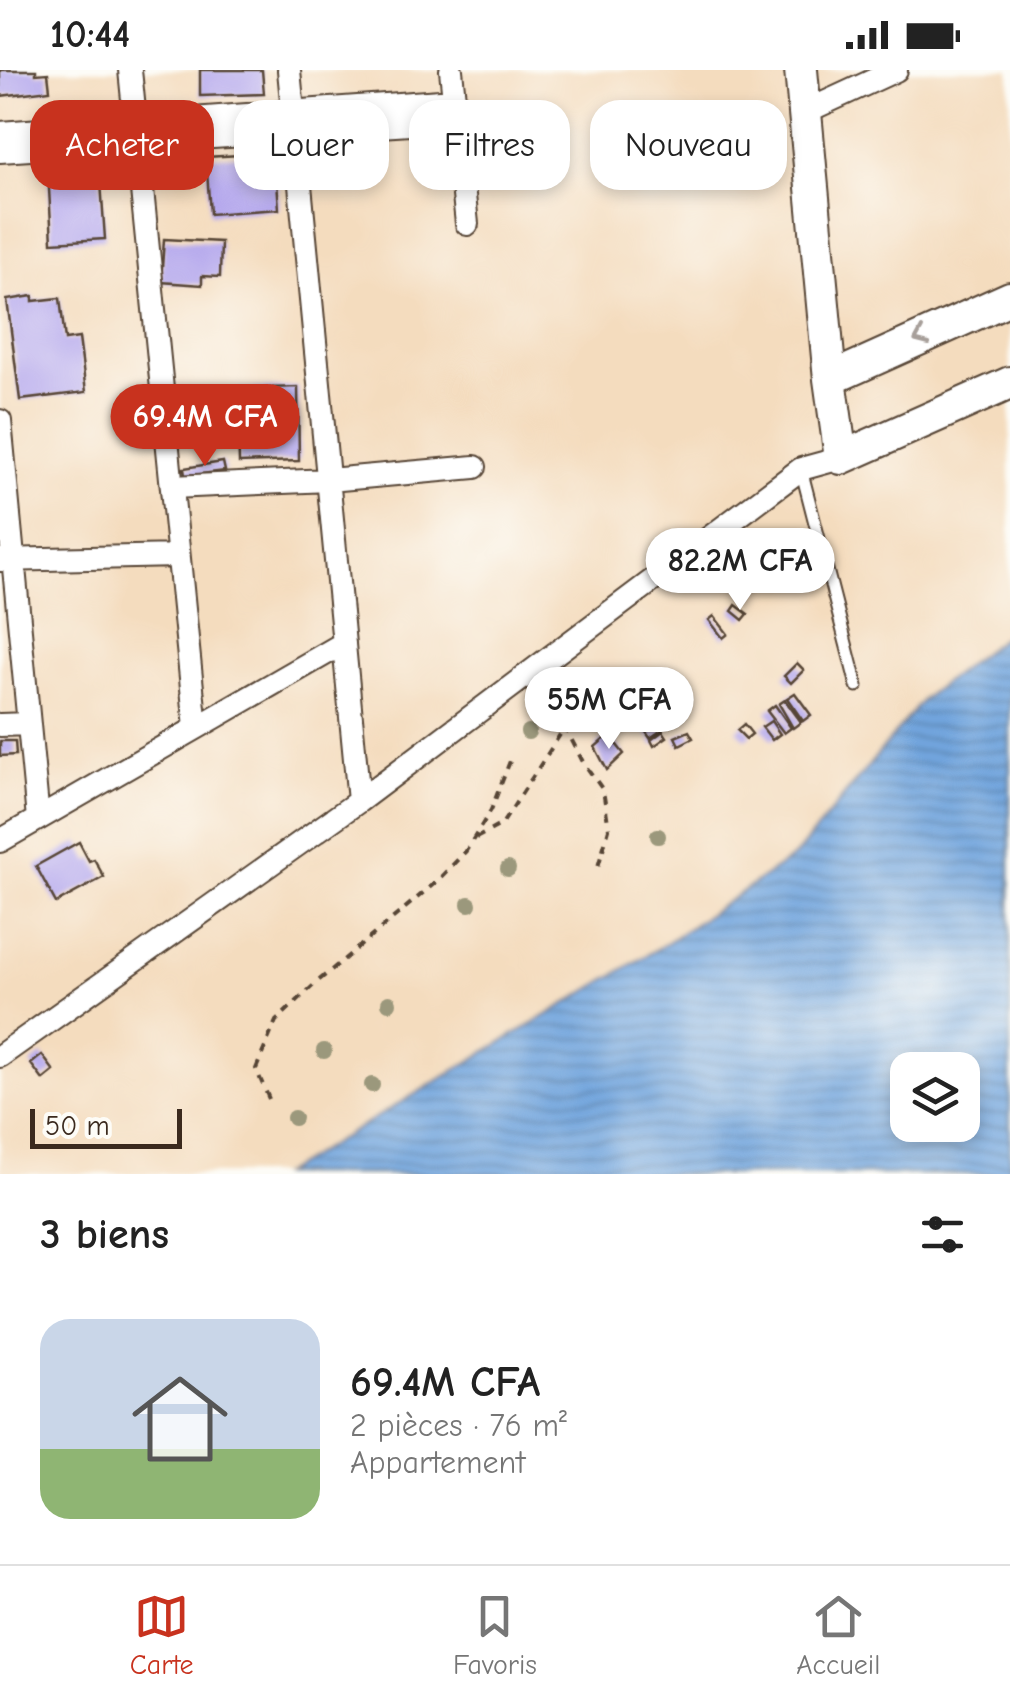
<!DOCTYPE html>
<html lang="fr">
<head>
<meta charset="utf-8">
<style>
	:root { --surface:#fff; --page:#f6f6f6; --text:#222; --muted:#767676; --line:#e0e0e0; --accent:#c8321e }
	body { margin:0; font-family:"Comic Neue",sans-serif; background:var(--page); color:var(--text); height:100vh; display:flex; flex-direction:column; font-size:38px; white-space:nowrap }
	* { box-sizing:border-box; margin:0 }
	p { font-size:32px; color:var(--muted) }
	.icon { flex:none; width:55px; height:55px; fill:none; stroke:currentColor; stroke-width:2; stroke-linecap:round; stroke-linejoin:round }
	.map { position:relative; height:1104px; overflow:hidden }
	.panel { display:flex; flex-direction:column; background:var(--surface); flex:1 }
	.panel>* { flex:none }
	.guide { position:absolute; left:30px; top:30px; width:950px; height:90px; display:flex; gap:20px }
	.controls { position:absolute; left:890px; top:982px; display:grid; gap:20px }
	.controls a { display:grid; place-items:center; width:90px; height:90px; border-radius:20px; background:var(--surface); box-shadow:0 5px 15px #0003; font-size:50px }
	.scale { position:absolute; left:30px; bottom:25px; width:152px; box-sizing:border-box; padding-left:10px; border:5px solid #3b2a1e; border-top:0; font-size:28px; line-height:35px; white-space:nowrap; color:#3b2a1e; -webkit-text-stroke:8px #fdfcf7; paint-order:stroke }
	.price { position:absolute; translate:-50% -85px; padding:0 22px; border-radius:35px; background:#fff; color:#222; font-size:32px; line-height:65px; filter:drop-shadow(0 2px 5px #0008) }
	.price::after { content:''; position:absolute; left:50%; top:60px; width:30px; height:22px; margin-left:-15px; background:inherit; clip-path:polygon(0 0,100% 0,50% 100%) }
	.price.current { background:var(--accent); color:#fff }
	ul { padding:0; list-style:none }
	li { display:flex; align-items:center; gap:30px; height:250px; padding:0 40px }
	li span { display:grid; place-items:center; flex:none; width:280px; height:200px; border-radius:30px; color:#555 }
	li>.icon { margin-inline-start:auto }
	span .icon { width:120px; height:120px; fill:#fffc; stroke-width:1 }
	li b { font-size:42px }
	h2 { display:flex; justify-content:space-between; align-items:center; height:120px; padding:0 40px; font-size:42px }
	.tag { padding:0 35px; border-radius:30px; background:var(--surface); box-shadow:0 5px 15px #0003; font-size:35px; line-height:90px }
	.tag.current { background:var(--accent); color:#fff }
	.status { display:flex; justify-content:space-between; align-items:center; height:70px; padding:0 50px; background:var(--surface); direction:ltr }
	.status svg { height:28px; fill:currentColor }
	.menu { display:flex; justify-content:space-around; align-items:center; height:140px; border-top:2px solid var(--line); background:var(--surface); font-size:28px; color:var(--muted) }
	.menu a { display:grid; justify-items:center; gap:5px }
	.menu .current { color:var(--accent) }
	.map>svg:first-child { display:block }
</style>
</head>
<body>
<div class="status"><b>10:44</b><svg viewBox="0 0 49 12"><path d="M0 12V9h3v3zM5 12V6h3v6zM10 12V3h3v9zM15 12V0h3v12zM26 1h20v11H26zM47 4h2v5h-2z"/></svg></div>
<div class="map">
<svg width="1010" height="1104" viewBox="0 0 1010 1104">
	<defs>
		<pattern id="water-rules" width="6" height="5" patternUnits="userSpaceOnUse" patternTransform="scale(2.5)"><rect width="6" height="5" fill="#71a4dd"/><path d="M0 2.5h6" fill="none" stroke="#5e86b3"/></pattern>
	</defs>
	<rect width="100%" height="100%" fill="#fdfcf7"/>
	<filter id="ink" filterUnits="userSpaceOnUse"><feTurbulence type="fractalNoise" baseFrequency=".01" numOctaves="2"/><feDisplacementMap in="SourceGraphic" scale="20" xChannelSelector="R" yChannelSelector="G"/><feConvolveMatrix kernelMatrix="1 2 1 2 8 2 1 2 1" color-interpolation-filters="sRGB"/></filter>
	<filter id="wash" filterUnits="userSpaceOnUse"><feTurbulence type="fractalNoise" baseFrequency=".0048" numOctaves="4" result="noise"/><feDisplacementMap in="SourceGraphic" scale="40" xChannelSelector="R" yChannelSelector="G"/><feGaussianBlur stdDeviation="2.25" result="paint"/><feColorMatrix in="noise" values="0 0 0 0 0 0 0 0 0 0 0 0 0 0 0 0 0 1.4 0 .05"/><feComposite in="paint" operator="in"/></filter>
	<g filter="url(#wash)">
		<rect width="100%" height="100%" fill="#f4dcbe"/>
		<path fill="url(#water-rules)" stroke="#56677e" stroke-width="2.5" fill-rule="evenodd" d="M1010 562V1104H282L662 876 795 786 924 628ZM962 1000V1055H908V1000Z"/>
		<g id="blocks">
			<path fill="#b0a3ec" d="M0 0H36V4L48 3 50 20 0 26Z
				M200 0H262L264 24 200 26Z
				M275 83 279 139 210 144 206 87Z
				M100 98 105 169 52 172 48 101Z
				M164 169 221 172 220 207 202 206V215L161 212Z
				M33 226V231L60 228 65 270 79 268 86 322 20 330 7 230Z
				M298 317 299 391 239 393 237 319Z
				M223 392 225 401 185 406 184 398Z
				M736 535 748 544 743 550 732 541Z
				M714 546 728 564 723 568 709 550Z
				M797 593 804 600 791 613 784 606Z
				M562 606 587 639 572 650 548 617Z
				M795 623 811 645 803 651 787 628Z
				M785 630 801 652 793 658 779 634Z
				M775 635 791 658 784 663 767 641Z
				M673 636 678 643 665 652 660 644Z
				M771 651 780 664 772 670 762 657Z
				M658 653 662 660 650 668 646 662Z
				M744 654 752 664 746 669 737 660Z
				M663 661 667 667 654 676 651 670Z
				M689 661 693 668 679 675 675 667Z
				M609 665 624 684 607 700 595 677Z
				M0 671H15L16 685 0 686Z
				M79 772 89 791 94 789 104 807 56 833 36 796Z
				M42 985 54 1001 43 1010 31 994Z"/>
		</g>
	</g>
	<g filter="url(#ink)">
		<use href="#blocks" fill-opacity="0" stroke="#574536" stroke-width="2.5"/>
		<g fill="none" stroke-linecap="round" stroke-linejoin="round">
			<g stroke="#574536" stroke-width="15">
				<path id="lane" d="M801 399 857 616"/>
			</g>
			<g stroke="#574536" stroke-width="26">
				<path id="street" d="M130 0 196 658
					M289 0 359 731
					M451 0 467 154
					M805 42 896 0
					M0 63 454 30
					M0 81 456 51
					M0 351 38 749
					M172 417 329 410 475 397
					M0 490 178 486
					M0 655 29 654
					M0 771 344 573
					M0 986 359 731 801 399 841 388"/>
			</g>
			<g stroke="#574536" stroke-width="36">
				<path id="secondary" d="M801 0 830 309 841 388 1010 313
					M830 309 1010 228"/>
			</g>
			<path stroke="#574536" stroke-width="4" stroke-dasharray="8 8" stroke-linecap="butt" d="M476 768 502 754 565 657 583 692 603 720 609 759 597 800
				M269 1029 256 999 276 951 317 912 435 813 466 781 491 740 510 691"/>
			<use href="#lane" stroke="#fff" stroke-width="11"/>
			<use href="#street" stroke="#fff" stroke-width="22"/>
			<use href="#secondary" stroke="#fff" stroke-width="32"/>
		</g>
		<g fill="#9b987b">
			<circle cx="528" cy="662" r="8"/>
			<circle cx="658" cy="766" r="8"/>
			<circle cx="508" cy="799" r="8"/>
			<circle cx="469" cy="834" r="8"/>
			<circle cx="389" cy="933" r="8"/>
			<circle cx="324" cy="981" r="8"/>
			<circle cx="372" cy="1015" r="8"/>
			<circle cx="294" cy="1048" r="8"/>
		</g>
		<defs><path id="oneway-chevron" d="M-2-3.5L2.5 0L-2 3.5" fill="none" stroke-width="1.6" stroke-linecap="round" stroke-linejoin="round" transform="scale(2.5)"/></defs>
		<use stroke="#a79f9a" href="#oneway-chevron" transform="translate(921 268) rotate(156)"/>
	</g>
</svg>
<div class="controls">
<a><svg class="icon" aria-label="layers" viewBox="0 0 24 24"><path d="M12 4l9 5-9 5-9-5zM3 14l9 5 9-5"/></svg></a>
</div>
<div class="scale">50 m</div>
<b class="price current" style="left:205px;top:399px">69.4M CFA</b>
<b class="price" style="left:740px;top:543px">82.2M CFA</b>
<b class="price" style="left:609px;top:682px">55M CFA</b>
<div class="guide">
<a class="tag current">Acheter</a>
<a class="tag">Louer</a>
<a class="tag">Filtres</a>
<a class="tag">Nouveau</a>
</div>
</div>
<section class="panel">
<h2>3 biens<svg class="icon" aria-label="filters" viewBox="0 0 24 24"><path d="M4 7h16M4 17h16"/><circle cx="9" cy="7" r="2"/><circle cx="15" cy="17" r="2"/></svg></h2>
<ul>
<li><span style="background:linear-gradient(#c9d6e8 65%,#8fb573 0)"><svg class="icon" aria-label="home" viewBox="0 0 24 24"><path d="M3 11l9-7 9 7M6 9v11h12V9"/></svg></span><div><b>69.4M CFA</b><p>2 pièces · 76 m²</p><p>Appartement</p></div></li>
</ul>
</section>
<nav class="menu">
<a class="current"><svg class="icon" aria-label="map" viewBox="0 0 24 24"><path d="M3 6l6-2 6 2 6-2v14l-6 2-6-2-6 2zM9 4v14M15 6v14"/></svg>Carte</a>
<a><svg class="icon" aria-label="saved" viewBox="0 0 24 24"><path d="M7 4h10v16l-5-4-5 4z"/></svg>Favoris</a>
<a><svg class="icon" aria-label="home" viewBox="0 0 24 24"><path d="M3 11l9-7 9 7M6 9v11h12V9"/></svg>Accueil</a>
</nav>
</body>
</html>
